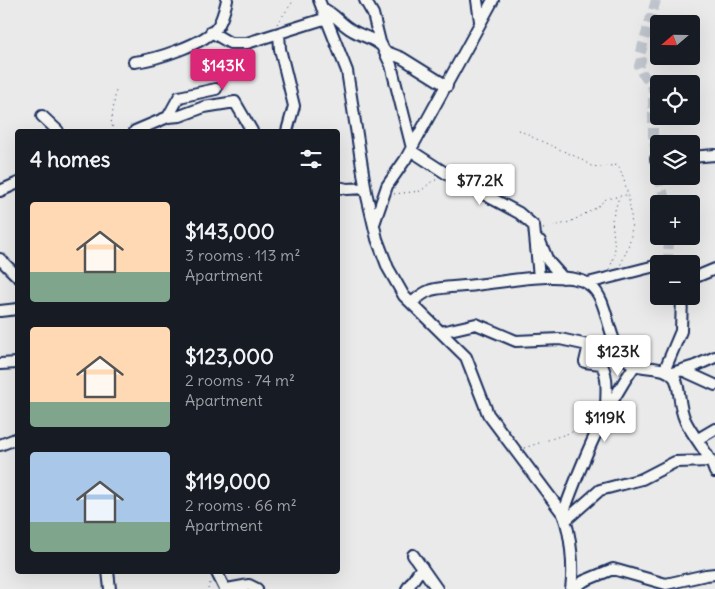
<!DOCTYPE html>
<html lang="en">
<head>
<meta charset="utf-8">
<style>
	:root { --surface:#171b24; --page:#242831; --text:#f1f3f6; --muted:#9ea1a6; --accent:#db2777 }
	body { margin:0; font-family:Delius,sans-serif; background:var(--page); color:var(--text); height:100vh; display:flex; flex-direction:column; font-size:19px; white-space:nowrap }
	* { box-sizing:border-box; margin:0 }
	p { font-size:16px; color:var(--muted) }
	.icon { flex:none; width:28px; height:28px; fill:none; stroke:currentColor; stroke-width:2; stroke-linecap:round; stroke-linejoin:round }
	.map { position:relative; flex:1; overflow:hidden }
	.details { position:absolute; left:15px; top:129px; width:325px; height:445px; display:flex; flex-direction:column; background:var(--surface); border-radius:5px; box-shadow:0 5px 20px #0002 }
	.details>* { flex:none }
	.needle { width:32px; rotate:250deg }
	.buttons { position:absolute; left:650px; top:15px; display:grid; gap:10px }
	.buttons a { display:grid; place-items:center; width:50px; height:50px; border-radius:5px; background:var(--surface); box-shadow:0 5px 20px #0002; font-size:25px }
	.price { position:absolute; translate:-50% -42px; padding:0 11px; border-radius:5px; background:#fff; color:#222; font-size:16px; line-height:32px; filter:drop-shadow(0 1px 2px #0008) }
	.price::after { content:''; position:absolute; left:50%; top:30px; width:15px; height:11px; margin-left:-8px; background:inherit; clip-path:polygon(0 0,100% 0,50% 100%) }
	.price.selected { background:var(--accent); color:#fff }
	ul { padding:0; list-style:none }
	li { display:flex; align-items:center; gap:15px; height:125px; padding:0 15px }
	li span { display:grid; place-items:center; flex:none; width:140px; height:100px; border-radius:5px; color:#555 }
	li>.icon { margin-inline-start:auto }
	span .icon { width:60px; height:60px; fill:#fffc; stroke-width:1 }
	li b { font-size:21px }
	h2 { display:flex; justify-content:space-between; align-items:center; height:60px; padding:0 15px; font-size:21px }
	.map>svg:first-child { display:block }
</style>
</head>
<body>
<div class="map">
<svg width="715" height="589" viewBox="0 0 715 589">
	<rect width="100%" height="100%" fill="#e9eae9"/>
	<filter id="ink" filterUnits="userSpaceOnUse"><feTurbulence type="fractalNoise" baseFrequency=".02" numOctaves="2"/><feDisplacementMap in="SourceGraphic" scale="10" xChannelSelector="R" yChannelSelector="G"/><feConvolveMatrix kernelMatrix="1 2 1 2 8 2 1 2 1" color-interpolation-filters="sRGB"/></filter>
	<g filter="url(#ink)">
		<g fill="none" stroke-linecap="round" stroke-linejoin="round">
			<path stroke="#c0c5cd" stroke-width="10" stroke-dasharray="10 5" stroke-linecap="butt" d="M656 0 640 55 641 60 639 66 642 73 653 87V135L659 173
				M659 176 666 204
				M668 264 669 236"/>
			<g stroke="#1b2f5e" stroke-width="14">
				<path id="minor" d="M319 0 347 71 366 192 377 239 388 268 404 296 466 357 488 414 563 514C571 533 574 569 571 589
					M365 0 373 14 380 42 391 65 413 152 450 176 519 213 534 226 539 277
					M477 0 480 21
					M322 8C335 14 339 22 350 29 360 36 372 37 382 46
					M211 32 230 43H247L327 18
					M279 33 280 49 294 106 287 131
					M384 51 402 58 447 86
					M134 62C154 60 206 44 218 26 223 18 225 8 227 0
					M42 116 58 131
					M168 117 180 116 204 107 235 102 252 131
					M135 131 168 117 179 97 216 89
					M691 157 715 155
					M656 159H659
					M338 187 347 189 365 188
					M0 191 18 183
					M374 224 387 186 405 160 493 0
					M540 241 548 261 563 278
					M0 259 18 277
					M691 279 715 269
					M588 283 659 265
					M412 303C418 297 423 293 431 290 445 286 461 287 476 285 502 282 571 268 591 286 610 302 606 342 627 360 641 373 663 362 675 378 681 390 678 405 685 420 694 439 709 452 715 472
					M0 311 18 309
					M441 332 476 324 516 341 560 339 620 352
					M589 345 585 362 601 364C609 375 606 396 606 409
					M0 364 18 363
					M665 369 681 331 682 296
					M682 370 715 385
					M672 373 695 366 715 357
					M698 439 715 429
					M0 445 18 438
					M563 514C582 462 603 411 635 365
					M566 520 600 490 642 479 675 462 711 461
					M413 555 437 589
					M108 571 110 589
					M216 571 225 589
					M227 589 249 585 257 589
					M407 589 422 567
					M573 589 584 581 613 569 666 584 706 575 715 574"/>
			</g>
			<path stroke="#1b2f5e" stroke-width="1" stroke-dasharray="1 4" stroke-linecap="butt" d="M277 24 294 0
				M519 130 534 138 579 158 591 166 600 167 618 165C627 183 635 221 630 240 628 248 624 257 620 266
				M115 131 111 124 116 90
				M394 194 421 191 431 182 438 179
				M543 229 570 222 596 208 606 199 626 195
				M610 269 615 251 612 220 619 197
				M524 448 578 430H589
				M208 589 211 580"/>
			<use href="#minor" stroke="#f6f6f2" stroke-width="10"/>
		</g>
	</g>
</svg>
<div class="buttons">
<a><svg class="needle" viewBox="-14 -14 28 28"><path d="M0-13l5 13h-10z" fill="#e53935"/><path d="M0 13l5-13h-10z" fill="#9ea1a6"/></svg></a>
<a><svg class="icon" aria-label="locate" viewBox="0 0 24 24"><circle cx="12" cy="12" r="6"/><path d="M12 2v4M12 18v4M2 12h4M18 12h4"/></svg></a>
<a><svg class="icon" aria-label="layers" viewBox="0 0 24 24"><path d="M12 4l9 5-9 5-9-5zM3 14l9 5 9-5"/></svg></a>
<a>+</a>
<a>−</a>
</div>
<b class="price selected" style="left:223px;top:91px">$143K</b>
<b class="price" style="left:480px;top:206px">$77.2K</b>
<b class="price" style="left:618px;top:377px">$123K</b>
<b class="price" style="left:605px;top:443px">$119K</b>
<section class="details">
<h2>4 homes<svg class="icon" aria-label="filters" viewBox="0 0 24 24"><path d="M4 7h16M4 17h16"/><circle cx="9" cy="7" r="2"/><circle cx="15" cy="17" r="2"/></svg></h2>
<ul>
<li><span style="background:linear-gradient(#ffd9b3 70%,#7fa58c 0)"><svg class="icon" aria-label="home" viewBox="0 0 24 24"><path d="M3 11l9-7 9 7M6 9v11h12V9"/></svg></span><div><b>$143,000</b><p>3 rooms · 113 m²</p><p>Apartment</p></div></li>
<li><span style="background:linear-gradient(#ffd9b3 75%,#7fa58c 0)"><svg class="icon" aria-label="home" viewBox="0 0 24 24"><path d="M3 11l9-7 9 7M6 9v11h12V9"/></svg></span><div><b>$123,000</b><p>2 rooms · 74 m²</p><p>Apartment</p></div></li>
<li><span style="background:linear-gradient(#a9c7e8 70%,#7fa58c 0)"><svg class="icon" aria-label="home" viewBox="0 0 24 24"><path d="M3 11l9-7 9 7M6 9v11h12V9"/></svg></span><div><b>$119,000</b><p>2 rooms · 66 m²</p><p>Apartment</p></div></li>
</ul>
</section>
</div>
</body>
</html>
